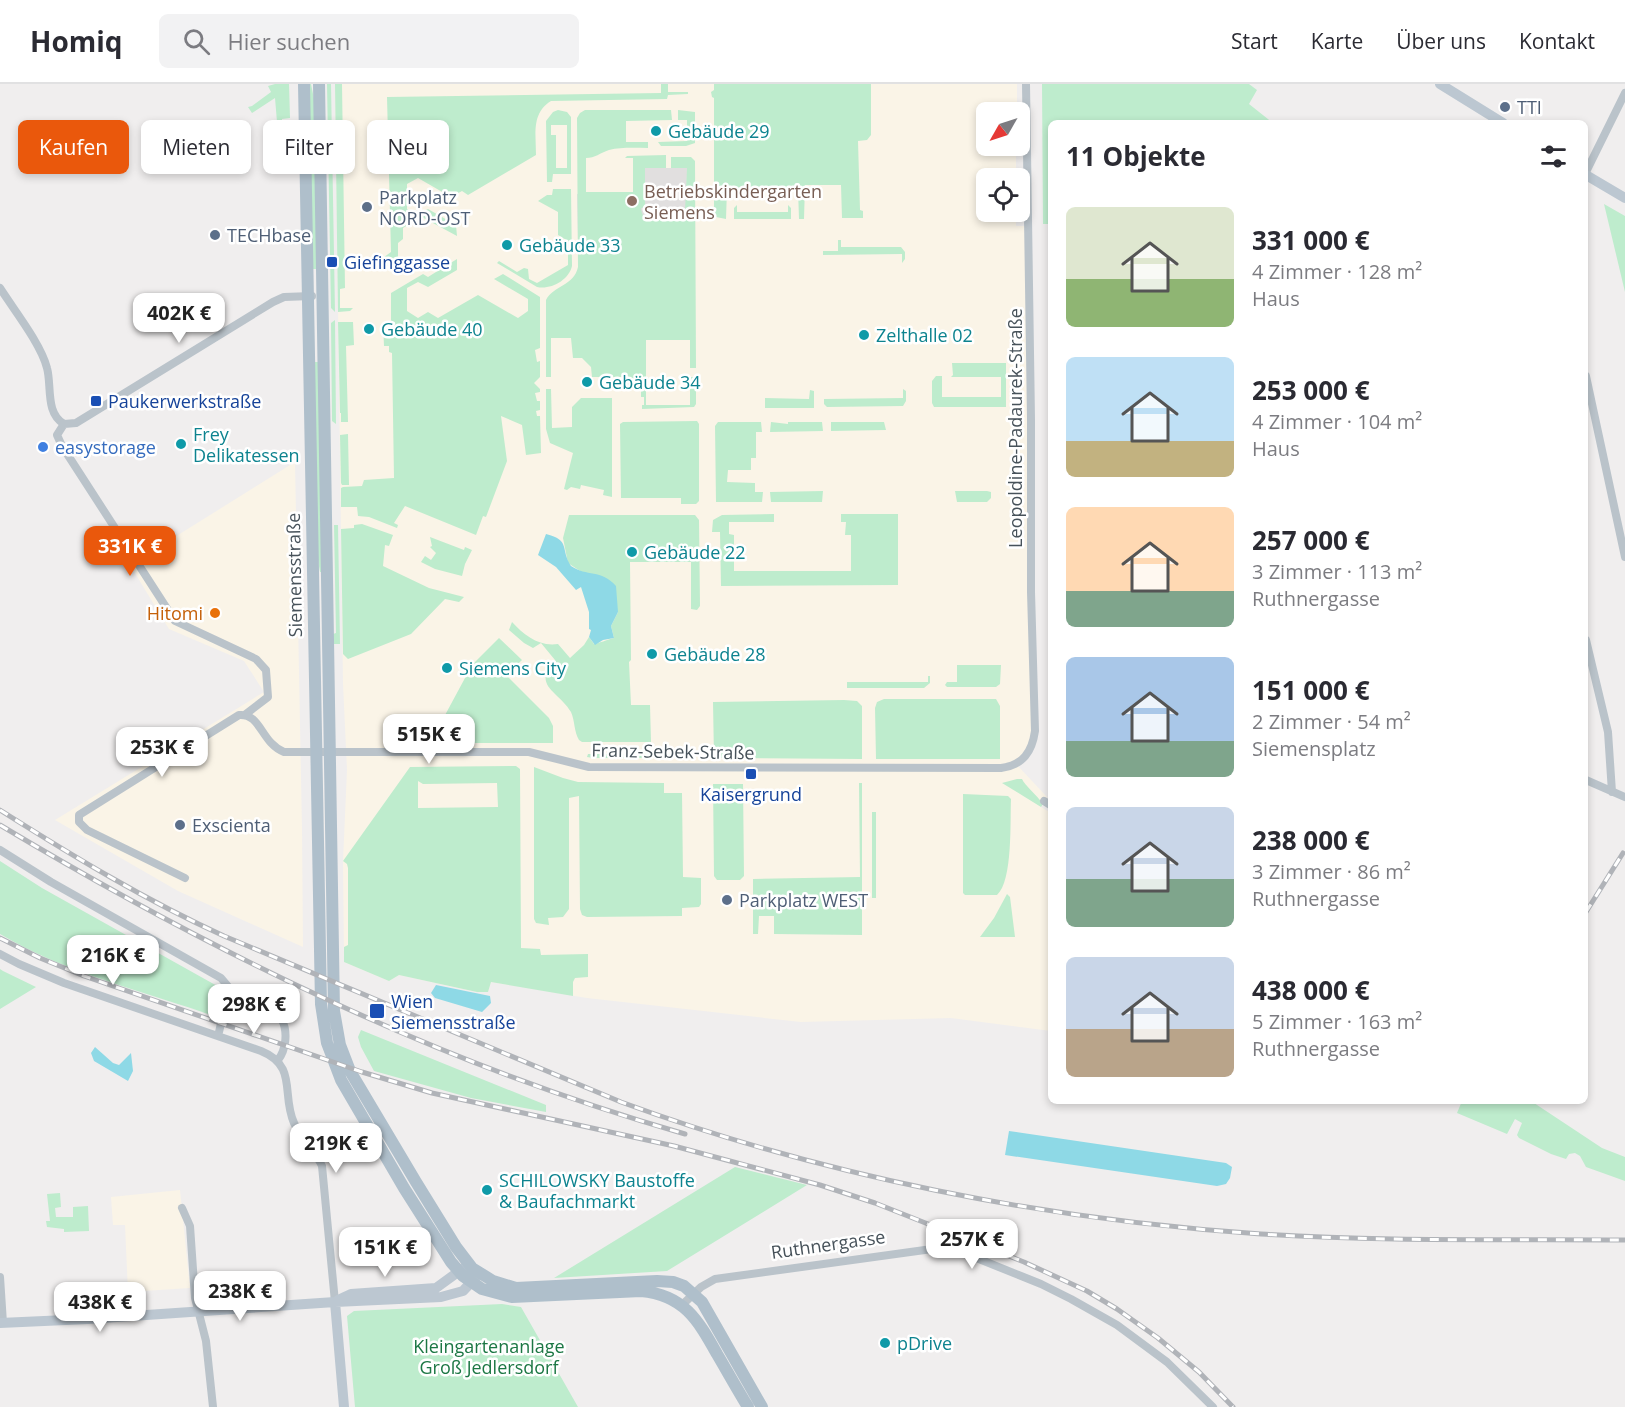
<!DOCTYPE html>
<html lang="de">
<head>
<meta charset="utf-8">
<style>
	:root { --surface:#fff; --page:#f2f2f3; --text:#2b2b33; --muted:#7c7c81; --line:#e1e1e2; --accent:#ea580c }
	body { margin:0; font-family:"Open Sans",sans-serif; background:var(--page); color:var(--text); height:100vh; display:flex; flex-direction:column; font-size:22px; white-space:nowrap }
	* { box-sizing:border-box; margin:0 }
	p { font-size:20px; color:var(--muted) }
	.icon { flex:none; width:33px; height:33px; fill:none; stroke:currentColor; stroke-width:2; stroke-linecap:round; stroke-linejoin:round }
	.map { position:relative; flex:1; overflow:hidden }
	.sheet { position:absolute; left:1048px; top:36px; width:540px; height:984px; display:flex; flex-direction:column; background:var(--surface); border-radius:9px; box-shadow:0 3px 9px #0003 }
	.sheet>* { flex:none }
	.guide { position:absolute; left:18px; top:36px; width:570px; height:54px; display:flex; gap:12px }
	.needle { width:39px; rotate:231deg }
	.controls { position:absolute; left:976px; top:18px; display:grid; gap:12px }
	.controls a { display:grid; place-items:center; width:54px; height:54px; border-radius:9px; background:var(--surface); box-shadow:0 3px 9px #0003; font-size:30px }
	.price { position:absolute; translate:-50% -51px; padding:0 14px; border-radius:12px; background:#fff; color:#222; font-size:20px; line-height:39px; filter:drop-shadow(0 2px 3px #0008) }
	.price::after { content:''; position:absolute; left:50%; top:36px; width:18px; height:14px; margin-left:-9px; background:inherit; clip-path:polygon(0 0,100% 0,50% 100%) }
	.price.current { background:var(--accent); color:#fff }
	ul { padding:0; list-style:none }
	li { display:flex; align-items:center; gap:18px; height:150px; padding:0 18px }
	li span { display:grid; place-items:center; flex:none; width:168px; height:120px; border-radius:9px; color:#555 }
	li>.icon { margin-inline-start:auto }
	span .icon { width:72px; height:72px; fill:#fffc; stroke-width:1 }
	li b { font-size:26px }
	h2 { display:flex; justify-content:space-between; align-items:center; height:72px; padding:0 18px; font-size:26px }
	.chip { padding:0 21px; border-radius:9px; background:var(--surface); box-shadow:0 3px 9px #0003; font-size:21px; line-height:54px }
	.chip.current { background:var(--accent); color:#fff }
	header { display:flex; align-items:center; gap:36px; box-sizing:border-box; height:84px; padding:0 30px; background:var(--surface); border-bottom:2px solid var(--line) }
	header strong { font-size:28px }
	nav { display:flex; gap:33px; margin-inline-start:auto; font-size:21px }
	.search { width:420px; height:54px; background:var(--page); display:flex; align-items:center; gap:15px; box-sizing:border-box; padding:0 21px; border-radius:9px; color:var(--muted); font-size:22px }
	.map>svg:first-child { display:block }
</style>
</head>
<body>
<header>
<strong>Homiq</strong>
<div class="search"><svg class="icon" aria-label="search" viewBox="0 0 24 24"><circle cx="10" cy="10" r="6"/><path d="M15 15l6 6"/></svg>Hier suchen</div>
<nav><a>Start</a><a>Karte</a><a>Über uns</a><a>Kontakt</a></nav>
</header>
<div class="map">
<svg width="1625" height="1323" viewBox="0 0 1625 1323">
	<rect width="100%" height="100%" fill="#f0eeee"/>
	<path fill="#faf4e7" d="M335 0H1017V28H987V62H1016V94H987V128H1016V142H1027L1033 660 1017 681 1047 713 1041 723 1051 729V947L951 934 801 938 587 914 491 898 488 908H477L399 891 389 897 344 878 343 777 347 686 343 600Z
		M295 378 302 745 303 863 178 807 55 736 264 608 244 577 169 545 130 481Z
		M180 1106 190 1204 128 1208 125 1141H113L111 1113Z"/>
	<path fill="#e1dfdf" d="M645 84H687L686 157 578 158 577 110 644 108Z"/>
	<path fill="#beeccd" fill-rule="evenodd" d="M275 0H289L290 34 282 35V38H277L275 14 252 29 248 23 252 22 271 8 268 2Z
		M309 0H311L315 20 317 185H312Z
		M327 0H331L335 228 331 224Z
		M335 0H342L345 204 340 205V224H353L350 227 338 228Z
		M661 0H668V8H688V10L668 11 667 15 551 17C531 29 536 51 536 71L468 111 462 107 451 113 418 94 407 100V125L418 131 428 125 456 141 457 152 418 131 416 136 403 144V155L398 159V176L388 182 382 181 380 176 391 168 387 13 661 9Z
		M714 0H871V51L867 56 858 57 860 126 863 127V134H842L841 101H805L804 135H799L798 105H727L726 135 716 133 714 128V14L712 13 711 8 714 6Z
		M1042 0H1249L1257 6 1249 20 1273 39H1052L1051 140H1043Z
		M558 26 567 28 571 33V90H553L552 98H547L546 37 553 28ZM551 41H567V84H556V51H551Z
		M585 26H671L672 36 626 37V58H648V64C635 64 621 63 609 66 600 69 595 74 586 74V108H633V74H625L627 72 666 71V84H645V124H641C642 146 673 131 685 127L687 84H671V73H691L695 77 696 284H690V256H646V321H690V293H696V320L694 323 642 325V321H644V313H641V304H632V306L627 307 628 293H592L591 283 582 274H573L571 254H551V293H546V216C554 201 574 202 578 183L577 34 580 29Z
		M678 26 695 28V59L686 62H661L658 58 687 57V36H678Z
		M553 105H571L572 182C569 196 551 206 537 203L497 179 499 177 517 188 524 184 528 185 529 195 537 199 568 181V157L558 151V128L538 117 547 111H552Z
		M1604 120 1625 132V208Z
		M737 121V128H788V121L791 124V135H734V124Z
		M838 156H841V163H901L905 168V175L902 179V170L823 171V167H838Z
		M457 175V186L428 203 418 198 407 204V227L418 234 428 228 438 234 478 211 518 234 528 227V215L494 195 503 190 540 213V264L535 266 537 278 540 277V293L534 299 540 305V308L535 309 537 317H540V326L536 327 537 332H540L541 369 526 371 522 341 501 332 507 377 486 433 483 432 476 451 405 422 394 439 398 441 397 444 369 433 358 432 357 423H341V404L343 403 362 402 364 396 394 394 392 269 389 268V262H384L383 239 391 238V209L423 190 428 193Z
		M335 236 336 340 332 337 331 239Z
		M338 238H353L354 261 346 262 348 338H341V329H340Z
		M313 278H319L322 488H320L316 464Z
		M952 279H1006V323H934L932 319V297L936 292H942V313H1001V293H951L953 291Z
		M546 305H551L552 344 572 343V323L581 314H612V413L603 411 604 406 581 401 580 405 571 403 567 406 564 405 573 369 550 359 546 345Z
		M903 305 906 307V317L903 322 827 323 824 320V315L903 314Z
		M810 306 814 307V324H765V314L809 315Z
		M697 337 699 340V417L696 420H681V414H621L620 340 623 338Z
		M718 338H761L762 348H756V374H751V386H728L727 398 755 399V408H763L762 418H716L715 342Z
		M771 338 788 340V338H822L823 347 770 348Z
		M831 338H884L886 346 831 347Z
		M348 350 349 401H342L341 399 340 351Z
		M823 407 822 418H771L770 408Z
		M955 407H987L991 408V414L987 418H957Z
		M774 430V438H729V450L734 451V487H851V451H845L846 438H841V430H898V501L721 502 720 448H712L713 436 722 431Z
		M569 431H695L699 436 700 522 697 526 691 525V478H630L631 576 629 578 631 621H650L651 658H582L579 656C574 648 575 637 571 628 559 607 531 602 555 576L541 559 533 564 524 559 509 546 512 538C524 551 539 563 558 560L570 574 584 561 589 553 594 560C596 560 610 555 614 554L611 542 618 528 580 487 568 479 563 454Z
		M362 440 393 451 389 462 385 461 383 482 429 504 464 513 459 518 445 515 411 550 348 575 343 570 341 445 354 444V441Z
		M334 441H338L340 560H334L333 550 336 549Z
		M430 453 464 466 465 463 472 466 465 480 462 492 435 485 421 478 425 472 431 476 436 469 430 463 432 462Z
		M499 554 522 576 506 591 549 634 553 642V659H430L472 581Z
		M957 581H1001L1000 600 996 603H947L945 601 947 598H957Z
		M928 592H930V599L924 604H847V598H928Z
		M884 615H996L1000 622V675H876L875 624 877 618Z
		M844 616 857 617 862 622V675L714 674 713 618Z
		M588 670H676L677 674H593L587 673Z
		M516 682 520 685 521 864 540 865 541 871 588 870V893L575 894 573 898V912L491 898 488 908H477L399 891 389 897 344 878V863L348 861V784L347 780 343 777 410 683ZM418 697 423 700 497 699 498 723 418 724Z
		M534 683 563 694 578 698 664 699V709H682L683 793 701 794V820L699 823 682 824V832L587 833 582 831 580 825 579 712 569 714V825L563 833 548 834 549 841 536 839 534 835Z
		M1017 695H1022C1025 702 1037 711 1043 720L1041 723 1002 699Z
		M859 699H862V851L774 850V832H759L758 850H753V795L860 793Z
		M713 700H743L744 792 740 796H717L714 792Z
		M963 710 1008 712 1011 715C1010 736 1013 797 997 811H965L963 809Z
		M872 728H876V814H872Z
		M0 777 42 804 219 903 223 913 217 933C146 908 65 889 0 850Z
		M1007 810 1010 813 1015 853H980L994 834Z
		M0 885 3 887 36 903 0 925Z
		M361 946 546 1021V1028L471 1014 374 987 361 963 358 953Z
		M1462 1017H1531L1602 1064 1625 1073V1097L1586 1083 1580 1072 1575 1069 1569 1070 1566 1075 1551 1070 1519 1054 1517 1051 1522 1039 1515 1035 1507 1050 1457 1029Z
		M735 1083 807 1101 667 1187 554 1194Z
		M60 1109 61 1123 55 1124 56 1133H73V1123L88 1122 89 1147 64 1148V1145L47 1143 46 1137H50L47 1110Z
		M502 1220 521 1223 578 1323H355L347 1232 354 1227Z"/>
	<path fill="#8ed9e6" d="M546 450C571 456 560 465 571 482 587 493 601 485 616 502L618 528 611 542 614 554 603 556 595 561 589 553 591 546 589 545V528L581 503 576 506 556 483 538 471Z
		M436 901 490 912 491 919 482 928 435 914 431 909Z
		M95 963 113 979 119 981 131 969 133 987 128 997 94 977 91 969Z
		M1009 1047 1226 1079 1232 1083 1230 1094 1226 1100 1217 1102 1005 1071Z"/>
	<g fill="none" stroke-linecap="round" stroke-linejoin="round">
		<path stroke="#bac3ca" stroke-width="8" d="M1586 88 1625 9
			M0 204C14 226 41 260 47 284 52 302 45 329 64 340
			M1586 292 1625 473
			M64 340 57 351 62 362 175 537 256 575 266 586 268 613 246 630
			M64 340 76 339 273 218 284 213 312 212
			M1586 556 1608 648 1612 708
			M1586 696 1625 713
			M1044 717 1052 722
			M0 766 51 798 221 894 237 913
			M185 794 87 746 79 738V731L239 631C261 629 261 659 284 668H529L589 683 1001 684C1023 681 1032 668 1035 647L1031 508V335L1026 0
			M0 870 19 880 64 899 261 967C298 982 281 1010 294 1039 301 1055 315 1066 322 1082L335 1218
			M218 952C221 941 223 925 231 917 235 913 242 910 248 912 255 914 279 929 282 936 288 948 286 966 278 976
			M182 1124 190 1142 195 1214 206 1257 213 1323
			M0 1193 3 1239
			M682 1221 701 1203 715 1195 932 1165H950L959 1167 1041 1200 1071 1215 1117 1241 1167 1278 1213 1323"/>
		<path stroke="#bcc7d1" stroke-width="10" d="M1440 0 1503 39
			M1586 91 1625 114
			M338 1216 351 1210 436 1204 469 1180
			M335 1218 344 1323
			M0 1239 88 1235 335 1218 441 1213 463 1207 477 1192"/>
		<path stroke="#afbfcb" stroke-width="12" d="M304 0 321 920 327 959 341 996 404 1104 451 1178 463 1192 482 1205 512 1213 641 1207C684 1211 698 1236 717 1270 727 1287 737 1305 748 1323
			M319 0 334 927 340 961 350 987 416 1098 456 1163 472 1184 493 1197 516 1204 657 1197 673 1198 684 1202 702 1218 762 1323"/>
		<g stroke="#b0b3b8" stroke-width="5">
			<path id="rail" d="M0 726C73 772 145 816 224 852L621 1018C823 1092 1047 1136 1261 1150 1382 1158 1504 1155 1625 1156
				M0 741C215 870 443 981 685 1050
				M1586 828 1623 769
				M0 854 40 874 84 892 362 988 432 1009 674 1062 820 1101 875 1119 1024 1178 1087 1207 1117 1225 1158 1254 1199 1288 1233 1323"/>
		</g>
		<use href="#rail" stroke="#fff" stroke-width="3" stroke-dasharray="9" stroke-linecap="butt"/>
	</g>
	<g fill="#5c6f8a" stroke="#fff" stroke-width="2">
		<circle cx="1505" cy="23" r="6"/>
		<circle cx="367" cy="123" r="6"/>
		<circle cx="215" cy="151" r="6"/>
		<circle cx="180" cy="741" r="6"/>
		<circle cx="727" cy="816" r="6"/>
	</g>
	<g fill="#0f9aa8" stroke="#fff" stroke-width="2">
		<circle cx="656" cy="47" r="6"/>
		<circle cx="507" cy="161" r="6"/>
		<circle cx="369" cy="245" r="6"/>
		<circle cx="864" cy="251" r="6"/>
		<circle cx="587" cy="298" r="6"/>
		<circle cx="181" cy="360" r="6"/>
		<circle cx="632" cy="468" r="6"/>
		<circle cx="652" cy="570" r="6"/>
		<circle cx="447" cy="584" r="6"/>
		<circle cx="487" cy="1106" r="6"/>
		<circle cx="885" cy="1259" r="6"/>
	</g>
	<circle fill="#8d6e63" stroke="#fff" stroke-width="2" cx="632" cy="117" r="6"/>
	<g fill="#1a4fb4" stroke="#fff" stroke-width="2">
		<rect x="326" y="172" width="12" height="12" rx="3"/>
		<rect x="90" y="311" width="12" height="12" rx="3"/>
		<rect x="745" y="684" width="12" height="12" rx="3"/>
		<rect x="369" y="919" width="16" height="16" rx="3"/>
	</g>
	<circle fill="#3f7fe0" stroke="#fff" stroke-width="2" cx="43" cy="363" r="6"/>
	<circle fill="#e8710a" stroke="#fff" stroke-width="2" cx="215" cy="529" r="6"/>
	<g text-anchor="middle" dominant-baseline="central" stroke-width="5" stroke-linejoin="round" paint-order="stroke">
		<g font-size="18" fill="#4e5e75" stroke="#fff" text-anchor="start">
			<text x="1517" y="23">TTI</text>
			<text x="379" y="113">Parkplatz<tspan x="379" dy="21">NORD-OST</tspan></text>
			<text x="227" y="151">TECHbase</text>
			<text x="192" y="741">Exscienta</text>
			<text x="739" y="816">Parkplatz WEST</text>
		</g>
		<g font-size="18" fill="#0d838f" stroke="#fff" text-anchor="start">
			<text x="668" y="47">Gebäude 29</text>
			<text x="519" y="161">Gebäude 33</text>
			<text x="381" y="245">Gebäude 40</text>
			<text x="876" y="251">Zelthalle 02</text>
			<text x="599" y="298">Gebäude 34</text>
			<text x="193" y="350">Frey<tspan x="193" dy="21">Delikatessen</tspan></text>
			<text x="644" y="468">Gebäude 22</text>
			<text x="664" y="570">Gebäude 28</text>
			<text x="459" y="584">Siemens City</text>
			<text x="499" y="1096">SCHILOWSKY Baustoffe<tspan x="499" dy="21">&amp; Baufachmarkt</tspan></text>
			<text x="897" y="1259">pDrive</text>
		</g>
		<g font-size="18" fill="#785e54" stroke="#fff" text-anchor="start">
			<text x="644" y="107">Betriebskindergarten<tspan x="644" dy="21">Siemens</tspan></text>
		</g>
		<g font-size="18" fill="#164399" stroke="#fff" text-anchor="start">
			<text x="344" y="178">Giefinggasse</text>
			<text x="108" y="317">Paukerwerkstraße</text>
			<text x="751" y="710" text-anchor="middle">Kaisergrund</text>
			<text x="391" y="917">Wien<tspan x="391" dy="21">Siemensstraße</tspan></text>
		</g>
		<g font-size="18" fill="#47525a" stroke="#fff">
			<text transform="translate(1015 344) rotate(-90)">Leopoldine-Padaurek-Straße</text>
			<text transform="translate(294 491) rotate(-91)">Siemensstraße</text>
			<text transform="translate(673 667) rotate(1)">Franz-Sebek-Straße</text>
			<text transform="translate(828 1160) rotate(-8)">Ruthnergasse</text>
		</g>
		<g font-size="18" fill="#366cbe" stroke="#fff" text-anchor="start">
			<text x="55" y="363">easystorage</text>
		</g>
		<g font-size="18" fill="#c56008" stroke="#fff" text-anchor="end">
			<text x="203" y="529">Hitomi</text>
		</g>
		<g font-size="18" fill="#1c7744" stroke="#fff">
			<text x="489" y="1262">Kleingartenanlage<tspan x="489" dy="21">Groß Jedlersdorf</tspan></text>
		</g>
	</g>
</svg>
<div class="controls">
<a><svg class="needle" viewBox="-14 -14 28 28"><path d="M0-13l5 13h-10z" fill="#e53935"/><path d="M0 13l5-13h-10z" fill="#7c7c81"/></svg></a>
<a><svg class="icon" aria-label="locate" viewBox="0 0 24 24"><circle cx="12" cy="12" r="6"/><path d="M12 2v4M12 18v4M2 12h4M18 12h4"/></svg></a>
</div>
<b class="price" style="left:179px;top:260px">402K €</b>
<b class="price current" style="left:130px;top:493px">331K €</b>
<b class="price" style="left:429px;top:681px">515K €</b>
<b class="price" style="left:162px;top:694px">253K €</b>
<b class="price" style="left:113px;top:902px">216K €</b>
<b class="price" style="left:254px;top:951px">298K €</b>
<b class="price" style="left:336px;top:1090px">219K €</b>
<b class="price" style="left:972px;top:1186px">257K €</b>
<b class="price" style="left:385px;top:1194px">151K €</b>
<b class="price" style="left:240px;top:1238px">238K €</b>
<b class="price" style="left:100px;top:1249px">438K €</b>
<div class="guide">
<a class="chip current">Kaufen</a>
<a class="chip">Mieten</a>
<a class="chip">Filter</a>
<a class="chip">Neu</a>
</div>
<section class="sheet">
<h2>11 Objekte<svg class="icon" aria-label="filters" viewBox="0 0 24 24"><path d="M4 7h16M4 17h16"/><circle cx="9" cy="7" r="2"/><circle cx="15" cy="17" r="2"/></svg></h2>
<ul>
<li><span style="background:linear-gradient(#dfe7d0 60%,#8fb573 0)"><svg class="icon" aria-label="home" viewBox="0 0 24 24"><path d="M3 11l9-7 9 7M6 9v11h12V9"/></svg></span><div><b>331 000 €</b><p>4 Zimmer · 128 m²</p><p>Haus</p></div></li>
<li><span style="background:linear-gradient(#bfe0f5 70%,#c2b280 0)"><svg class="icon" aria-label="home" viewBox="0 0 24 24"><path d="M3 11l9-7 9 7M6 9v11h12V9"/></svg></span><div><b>253 000 €</b><p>4 Zimmer · 104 m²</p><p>Haus</p></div></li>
<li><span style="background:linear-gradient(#ffd9b3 70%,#7fa58c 0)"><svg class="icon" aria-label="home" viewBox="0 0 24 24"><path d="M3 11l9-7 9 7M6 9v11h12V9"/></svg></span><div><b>257 000 €</b><p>3 Zimmer · 113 m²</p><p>Ruthnergasse</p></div></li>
<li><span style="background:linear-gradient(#a9c7e8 70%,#7fa58c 0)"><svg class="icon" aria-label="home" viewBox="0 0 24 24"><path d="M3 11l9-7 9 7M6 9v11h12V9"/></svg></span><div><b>151 000 €</b><p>2 Zimmer · 54 m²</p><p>Siemensplatz</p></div></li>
<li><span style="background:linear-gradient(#c9d6e8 60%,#7fa58c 0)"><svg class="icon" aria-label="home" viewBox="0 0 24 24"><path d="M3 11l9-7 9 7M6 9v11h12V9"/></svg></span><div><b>238 000 €</b><p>3 Zimmer · 86 m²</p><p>Ruthnergasse</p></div></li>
<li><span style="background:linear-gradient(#c9d6e8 60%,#b9a48a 0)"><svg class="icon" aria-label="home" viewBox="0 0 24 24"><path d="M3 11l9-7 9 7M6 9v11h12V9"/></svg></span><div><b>438 000 €</b><p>5 Zimmer · 163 m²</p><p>Ruthnergasse</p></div></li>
</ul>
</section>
</div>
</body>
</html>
